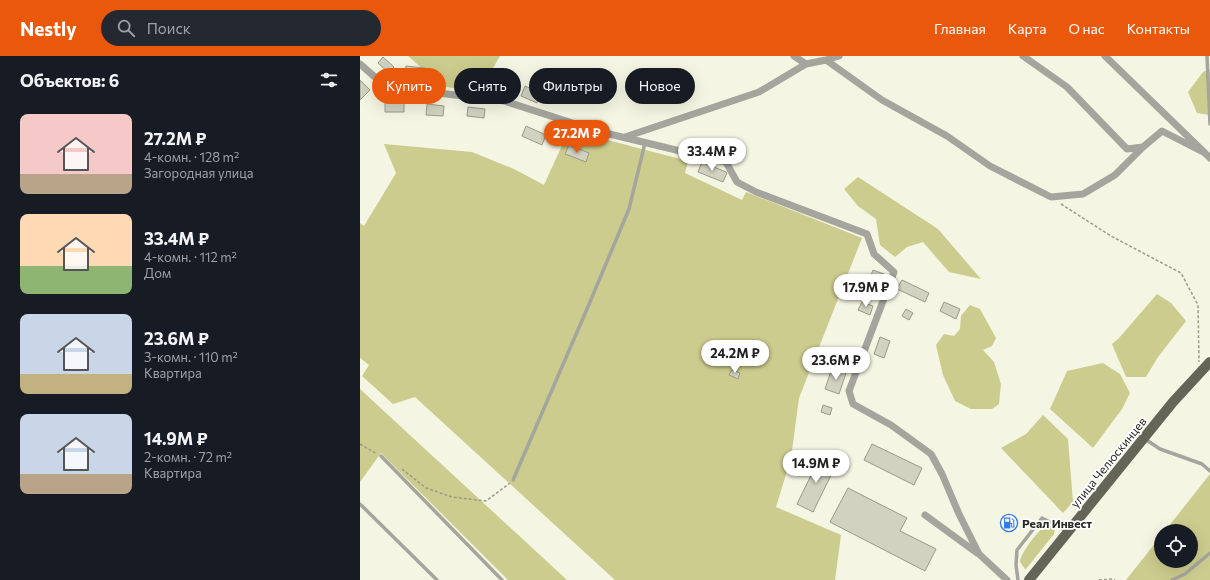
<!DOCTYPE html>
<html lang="ru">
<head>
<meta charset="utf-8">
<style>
	:root { --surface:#171b24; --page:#242831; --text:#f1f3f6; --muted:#9ea1a6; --accent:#ea580c }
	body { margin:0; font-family:Commissioner,sans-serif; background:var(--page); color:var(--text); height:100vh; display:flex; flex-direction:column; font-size:15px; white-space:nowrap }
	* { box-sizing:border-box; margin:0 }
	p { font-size:13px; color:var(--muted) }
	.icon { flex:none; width:22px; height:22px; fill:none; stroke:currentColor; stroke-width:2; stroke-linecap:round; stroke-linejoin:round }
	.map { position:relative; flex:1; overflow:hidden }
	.drawer { display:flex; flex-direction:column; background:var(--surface); width:360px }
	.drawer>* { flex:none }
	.guide { position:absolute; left:12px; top:12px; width:380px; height:36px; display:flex; gap:8px }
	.fabs { position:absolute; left:794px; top:468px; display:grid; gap:8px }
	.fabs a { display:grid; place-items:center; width:44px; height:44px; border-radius:50%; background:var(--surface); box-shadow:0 4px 16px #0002; font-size:20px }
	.price { position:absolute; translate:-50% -34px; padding:0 9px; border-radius:14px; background:#fff; color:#222; font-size:13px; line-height:26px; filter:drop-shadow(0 1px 2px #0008) }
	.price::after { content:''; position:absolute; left:50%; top:24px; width:12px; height:9px; margin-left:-6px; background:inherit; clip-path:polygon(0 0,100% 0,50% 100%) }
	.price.selected { background:var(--accent); color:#fff }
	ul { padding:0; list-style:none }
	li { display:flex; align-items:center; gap:12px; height:100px; padding:0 20px }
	li span { display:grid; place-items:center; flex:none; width:112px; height:80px; border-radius:8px; color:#555 }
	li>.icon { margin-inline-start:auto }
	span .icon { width:48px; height:48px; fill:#fffc; stroke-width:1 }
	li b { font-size:17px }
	h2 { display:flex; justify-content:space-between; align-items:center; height:48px; padding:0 20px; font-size:17px }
	.chip { padding:0 14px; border-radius:18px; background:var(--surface); box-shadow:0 4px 16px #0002; font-size:14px; line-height:36px }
	.chip.selected { background:var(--accent); color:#fff }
	header { display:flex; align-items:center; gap:24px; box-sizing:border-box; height:56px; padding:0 20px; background:var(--accent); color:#fff }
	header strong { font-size:19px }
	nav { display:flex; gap:22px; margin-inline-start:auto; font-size:14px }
	.search { width:280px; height:36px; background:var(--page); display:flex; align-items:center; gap:10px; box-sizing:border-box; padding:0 14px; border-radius:22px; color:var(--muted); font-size:15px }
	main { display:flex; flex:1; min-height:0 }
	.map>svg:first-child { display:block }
</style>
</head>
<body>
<header>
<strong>Nestly</strong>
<div class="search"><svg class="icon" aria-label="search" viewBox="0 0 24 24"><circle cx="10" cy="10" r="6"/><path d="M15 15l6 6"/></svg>Поиск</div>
<nav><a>Главная</a><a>Карта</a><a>О нас</a><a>Контакты</a></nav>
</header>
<main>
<section class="drawer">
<h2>Объектов: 6<svg class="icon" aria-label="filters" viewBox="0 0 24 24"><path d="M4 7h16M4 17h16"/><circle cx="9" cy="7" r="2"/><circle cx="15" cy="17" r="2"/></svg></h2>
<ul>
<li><span style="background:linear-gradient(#f6c9c9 75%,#b9a48a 0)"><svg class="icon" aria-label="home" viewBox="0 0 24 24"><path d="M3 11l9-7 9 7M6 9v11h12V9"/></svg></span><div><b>27.2M ₽</b><p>4-комн. · 128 m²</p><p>Загородная улица</p></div></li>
<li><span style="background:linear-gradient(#ffd9b3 65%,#8fb573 0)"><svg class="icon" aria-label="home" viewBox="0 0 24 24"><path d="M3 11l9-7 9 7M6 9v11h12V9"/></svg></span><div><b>33.4M ₽</b><p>4-комн. · 112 m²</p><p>Дом</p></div></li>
<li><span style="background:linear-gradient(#c9d6e8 75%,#c2b280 0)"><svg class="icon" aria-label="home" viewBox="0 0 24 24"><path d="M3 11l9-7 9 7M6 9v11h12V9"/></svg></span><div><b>23.6M ₽</b><p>3-комн. · 110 m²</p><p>Квартира</p></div></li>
<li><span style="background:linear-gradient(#c9d6e8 75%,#b9a48a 0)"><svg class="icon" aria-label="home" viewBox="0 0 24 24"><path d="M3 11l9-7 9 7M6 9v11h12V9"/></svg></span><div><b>14.9M ₽</b><p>2-комн. · 72 m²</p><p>Квартира</p></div></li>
</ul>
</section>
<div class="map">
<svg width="850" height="524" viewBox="0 0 850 524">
	<rect width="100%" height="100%" fill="#f4f5e2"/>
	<path fill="#cccc8e" d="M48 0H140L129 19 116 18 105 34 82 30Z
		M850 13V59L837 57 828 36 843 16Z
		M209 74 328 105 325 117 382 144 386 136 502 182 439 342 431 402 416 451 481 479 475 524H255L55 341 33 348 2 320 9 309 0 302V167L4 170 36 117 24 88 112 96 154 113 184 129Z
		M498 121 578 173 621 223 589 216 563 186 547 191 535 201 520 189 516 163 498 150 484 133Z
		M797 238 811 247 826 265 798 301 786 321H766L752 288 759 282Z
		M610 249 620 253 636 282 632 290 623 294 634 306 641 328 639 348 632 353H611L595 345 583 319 576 289 584 278 594 280 600 273 601 260Z
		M743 307 760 318 770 337 762 353 733 392 690 353 707 315Z
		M0 333 207 524H148L21 397 0 426Z
		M683 359 708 383 713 446 703 457 641 392 666 378Z
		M850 418V524H766L801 480V505H831V475H805Z
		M690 468 695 473 694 478 666 513H665L660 506C660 498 681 469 690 468Z"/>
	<path fill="#d1d2c0" stroke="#9a9a89" d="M23 1 34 11 29 17 18 7Z
		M46 10 65 12 64 22 45 20Z
		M120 22 146 26 145 37 118 33Z
		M0 24 10 34 0 44Z
		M165 30 181 37 177 47 161 40Z
		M25 45H44V56H25Z
		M67 48 84 50 83 60 66 59Z
		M108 51 125 53 124 62 107 60Z
		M166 70 186 79 182 89 162 80Z
		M209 89 229 97 226 106 205 98Z
		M342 106 366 116 367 117 363 126 338 116Z
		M513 214 524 218 518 234 507 230Z
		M542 224 569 237 565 246 537 233Z
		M502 246 513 250 510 259 498 254Z
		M584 246 600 253 596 263 580 255Z
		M546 253 553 257 549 264 542 260Z
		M520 281 530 285 524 302 514 298Z
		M472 312 486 317 479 338 465 333Z
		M372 314 380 317 378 323 369 319Z
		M463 349 472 352 470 359 461 356Z
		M512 388 562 412 554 429 504 404Z
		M460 401 476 409 453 456 437 448Z
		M488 432 547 462 540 475 576 493 565 515 470 466Z"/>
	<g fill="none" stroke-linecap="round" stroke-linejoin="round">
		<path stroke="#9a9a8d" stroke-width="1.5" stroke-dasharray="3 2" stroke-linecap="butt" d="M701 148 751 180 821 217 838 249 839 306
			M0 388 17 398
			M42 413 66 432 92 441 126 445 150 427
			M739 524 752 523 755 524"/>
		<path stroke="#a5a59d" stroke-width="3.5" d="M847 0 850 68
			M785 383 800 393 842 408 850 415
			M21 400 142 524
			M153 424 227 253 269 153 285 87
			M0 448 77 524
			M658 524 656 509 657 494 682 462 707 475
			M812 524 825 518 850 497"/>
		<path stroke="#a5a59d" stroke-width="7" d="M434 0 446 8
			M663 0 707 31 767 93 783 91
			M745 0 850 102
			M466 4 479 0
			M0 8 16 22 45 33 144 45 237 75 366 106 377 126 396 136 507 178 514 198 534 216 489 335 493 348 531 369 571 398 582 418 599 458 619 498 647 524
			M265 81 399 36 446 8 466 4 522 44 587 80 630 110 691 141 723 138 755 119 783 91 802 75 845 97
			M565 459 617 497"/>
		<path stroke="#646557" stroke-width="10" d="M669 524 813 346 850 306"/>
	</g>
	<defs>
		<g id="fuel-ring" transform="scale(0.9)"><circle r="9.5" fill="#fff" stroke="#317ae7" stroke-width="1.5"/><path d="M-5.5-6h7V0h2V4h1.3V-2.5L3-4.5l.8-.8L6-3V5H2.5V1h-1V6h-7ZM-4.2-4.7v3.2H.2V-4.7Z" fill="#317ae7"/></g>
	</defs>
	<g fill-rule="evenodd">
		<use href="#fuel-ring" x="649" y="467"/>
	</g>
	<g text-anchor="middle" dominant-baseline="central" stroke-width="3.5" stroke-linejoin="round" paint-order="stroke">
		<g font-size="12" fill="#2a2a23" stroke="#fff">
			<text transform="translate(748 406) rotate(-51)">улица Челюскинцев</text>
		</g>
		<g font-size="12" font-weight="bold" fill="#2a2a23" stroke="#fff" text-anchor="start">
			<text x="662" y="467">Реал Инвест</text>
		</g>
	</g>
</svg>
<div class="fabs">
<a><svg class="icon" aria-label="locate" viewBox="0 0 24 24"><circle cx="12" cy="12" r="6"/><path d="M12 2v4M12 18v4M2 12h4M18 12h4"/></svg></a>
</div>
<b class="price selected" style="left:217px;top:98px">27.2M ₽</b>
<b class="price" style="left:352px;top:116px">33.4M ₽</b>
<b class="price" style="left:506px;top:252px">17.9M ₽</b>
<b class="price" style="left:375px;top:318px">24.2M ₽</b>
<b class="price" style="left:476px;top:325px">23.6M ₽</b>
<b class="price" style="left:456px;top:428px">14.9M ₽</b>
<div class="guide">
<a class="chip selected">Купить</a>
<a class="chip">Снять</a>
<a class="chip">Фильтры</a>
<a class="chip">Новое</a>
</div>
</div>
</main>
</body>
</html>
